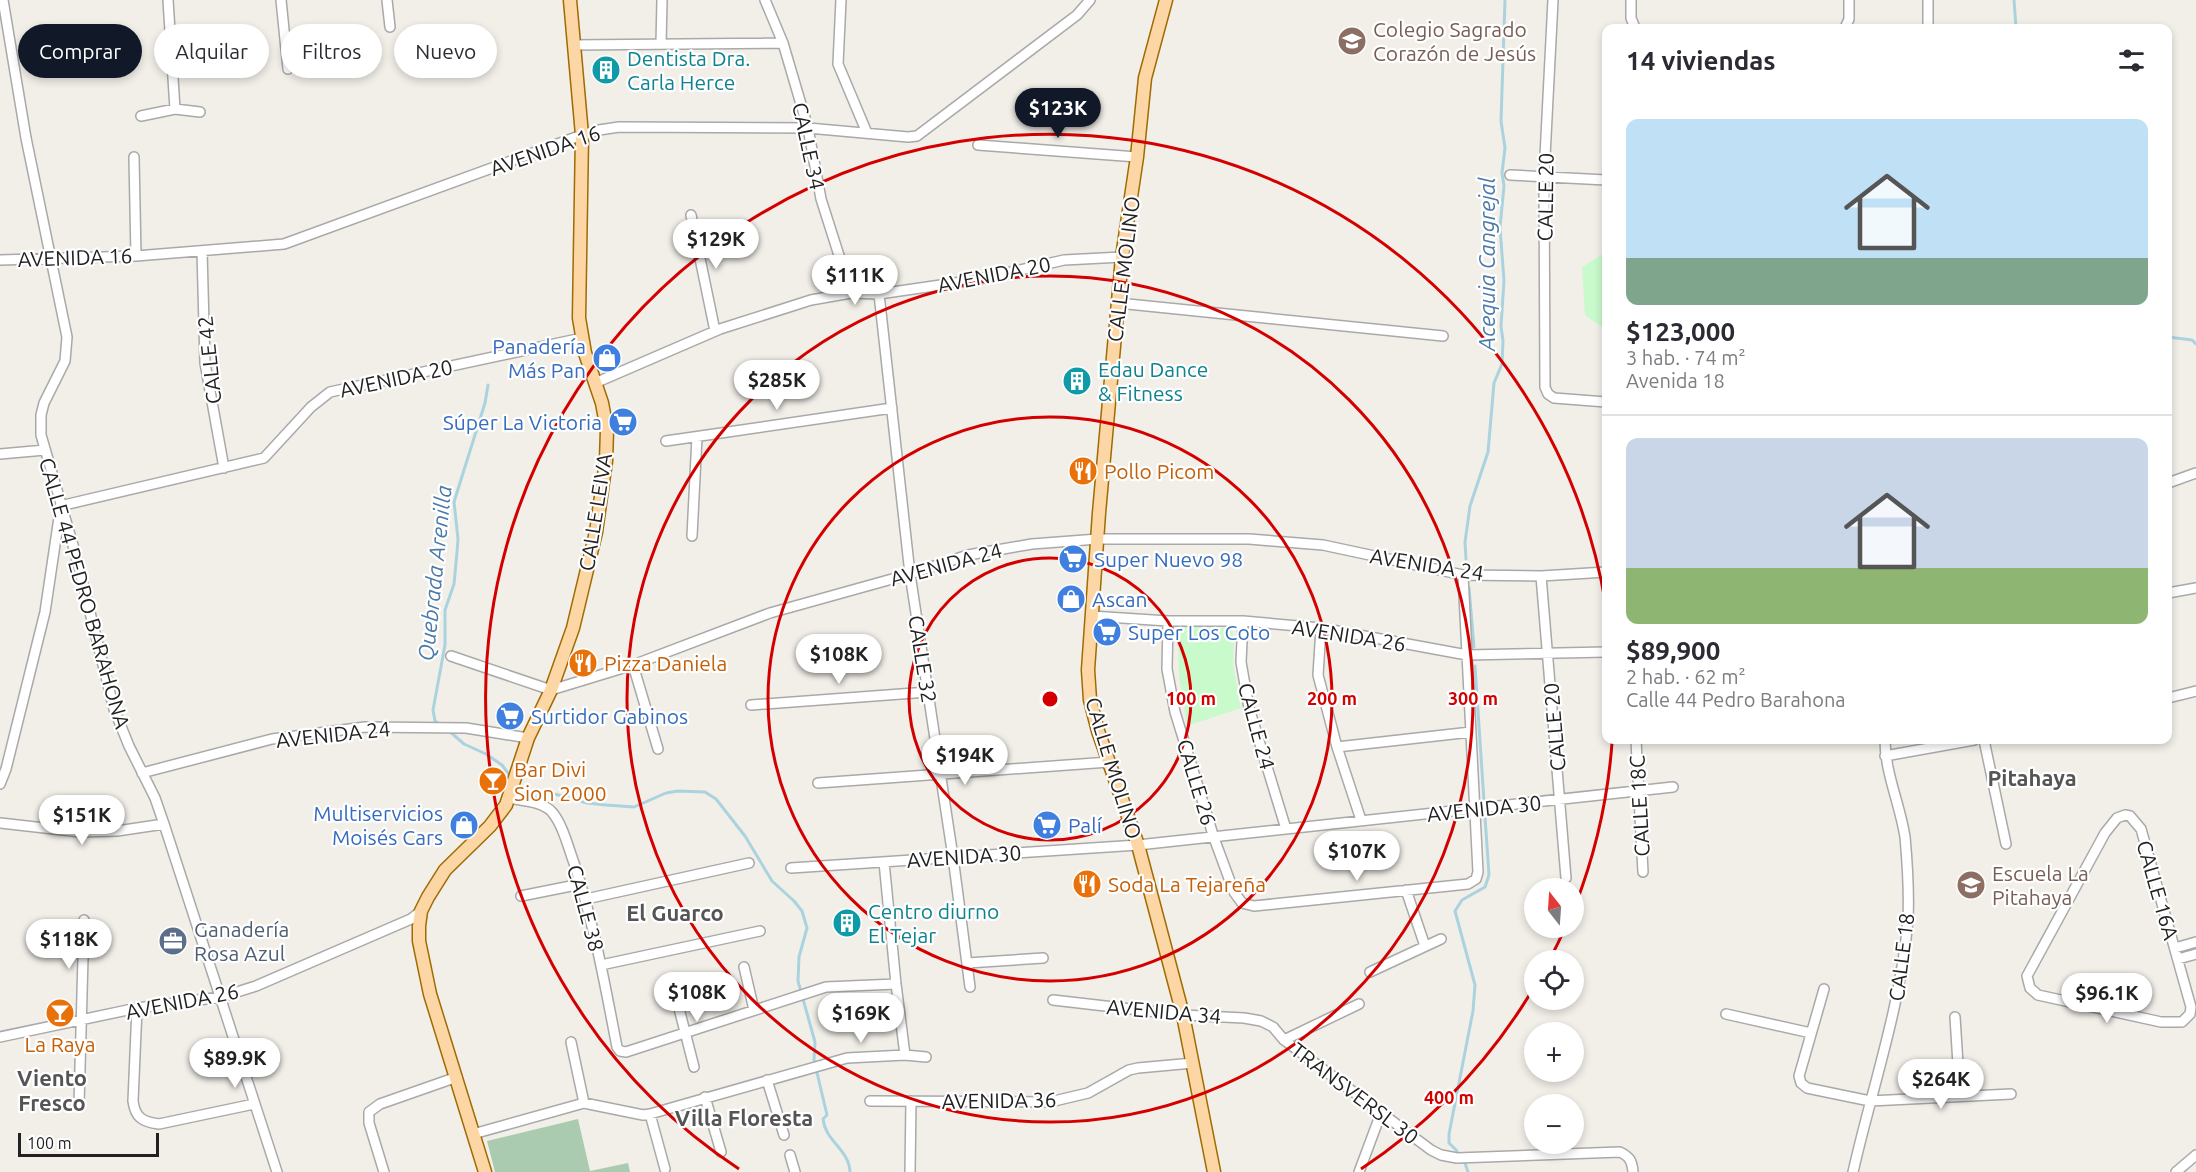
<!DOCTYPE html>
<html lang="es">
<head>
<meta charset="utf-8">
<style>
	:root { --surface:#fff; --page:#f7f7f7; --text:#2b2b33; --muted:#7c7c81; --line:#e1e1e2; --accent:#111827 }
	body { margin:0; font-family:Ubuntu,sans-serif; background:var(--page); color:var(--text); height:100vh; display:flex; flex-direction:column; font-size:22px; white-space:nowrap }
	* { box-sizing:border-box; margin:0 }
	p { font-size:20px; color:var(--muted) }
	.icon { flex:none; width:33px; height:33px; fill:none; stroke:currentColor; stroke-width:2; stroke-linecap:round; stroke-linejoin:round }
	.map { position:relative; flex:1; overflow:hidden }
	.details { position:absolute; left:1602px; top:24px; width:570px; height:720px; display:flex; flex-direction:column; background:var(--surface); border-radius:12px; box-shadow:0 3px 9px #0003 }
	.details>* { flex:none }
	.top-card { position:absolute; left:18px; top:24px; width:570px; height:54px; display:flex; gap:12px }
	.needle { width:39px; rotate:343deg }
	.fabs { position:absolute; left:1524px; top:878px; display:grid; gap:12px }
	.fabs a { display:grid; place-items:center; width:60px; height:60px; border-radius:50%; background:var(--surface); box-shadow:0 3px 9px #0003; font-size:30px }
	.scale { position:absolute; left:18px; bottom:15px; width:141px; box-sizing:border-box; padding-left:6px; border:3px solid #222; border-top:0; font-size:16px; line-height:21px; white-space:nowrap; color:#222; -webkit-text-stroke:4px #fff; paint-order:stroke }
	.price { position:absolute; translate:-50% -51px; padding:0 14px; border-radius:21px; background:#fff; color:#222; font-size:20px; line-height:39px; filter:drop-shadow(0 2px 3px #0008) }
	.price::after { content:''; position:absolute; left:50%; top:36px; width:18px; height:14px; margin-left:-9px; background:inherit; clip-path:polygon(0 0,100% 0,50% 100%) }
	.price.selected { background:var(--accent); color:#fff }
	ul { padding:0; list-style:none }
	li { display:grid; align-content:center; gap:12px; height:318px; padding:0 24px }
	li+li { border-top:2px solid var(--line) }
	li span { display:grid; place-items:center; height:186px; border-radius:12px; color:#555 }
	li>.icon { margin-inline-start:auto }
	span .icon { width:108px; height:108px; fill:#fffc; stroke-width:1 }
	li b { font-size:26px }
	h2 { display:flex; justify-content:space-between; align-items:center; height:72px; padding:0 24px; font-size:26px }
	.tag { padding:0 21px; border-radius:27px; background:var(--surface); box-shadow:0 3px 9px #0003; font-size:21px; line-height:54px }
	.tag.selected { background:var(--accent); color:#fff }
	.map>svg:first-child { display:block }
</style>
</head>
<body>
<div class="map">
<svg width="2196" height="1172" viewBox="0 0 2196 1172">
	<rect width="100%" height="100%" fill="#f2efe9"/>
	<path fill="#aacbaf" d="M578 1119 590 1171 628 1163 630 1172H495L487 1141Z"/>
	<path fill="#c8facc" d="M1606 252V330L1585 315 1582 267Z
		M1182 627 1228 628 1232 631 1234 637 1233 664 1241 708 1187 726 1179 677 1178 631Z"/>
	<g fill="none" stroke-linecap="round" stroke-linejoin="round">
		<path stroke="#aad3df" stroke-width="3" d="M2014 0 2016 28
			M2168 337 2192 340 2196 344
			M1466 559 1465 542 1470 506 1488 452 1494 383 1502 364 1503 341 1501 326 1504 281 1500 227 1504 186 1502 173 1505 148 1501 121 1505 0
			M1469 588 1474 647
			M1475 666 1484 801
			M440 725 435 721 433 710 445 645V610L454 584 457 552 458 539 454 502 485 403 488 385
			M448 730 464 744 486 754 502 765 511 777
			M517 785 531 792 551 793 587 803 606 805 634 807 666 793 678 791 705 792 716 799 745 836 772 881 794 901 802 911 807 928 799 957 798 981 815 1042 814 1060 827 1115 823 1119C825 1141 849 1149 850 1172
			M1457 1151 1449 1143V1134L1473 1011 1475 985 1455 911 1462 900 1485 887 1489 875 1485 817
			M1465 1163 1468 1172"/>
		<g stroke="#a9a9a9" stroke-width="12">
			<path id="minor" d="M3 0 26 138 67 337 65 361 44 403 41 415V435L75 552 114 709 129 746 155 798 164 824 277 1172
				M168 0 175 109
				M281 0 288 69
				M387 0 390 27
				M765 0 783 43 808 128 821 199 851 293
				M841 0 838 64 867 133
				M1553 0 1544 176 1545 387 1548 394 1554 398 1606 402
				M1631 0V18L1635 28
				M1845 28 1849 19V0
				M1928 28V0
				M661 44 662 0
				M573 45 783 43
				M141 116 175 109 200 112
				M978 145 1137 157
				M134 157 136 256
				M1510 175 1606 180
				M691 215 715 331
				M202 251 205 363 224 468
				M0 260 136 256 284 244 582 135 599 130 619 127 808 128 908 137 917 136 1077 15 1090 0
				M879 294 910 574 953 857 970 987
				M1118 303 1443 336
				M595 383 720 329 811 300 851 293 879 294 975 280 1064 260 1122 257
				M666 441 892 408
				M0 454 45 450
				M2168 483 2196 473
				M60 506 264 458 311 407 330 392 582 338
				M692 536 697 437
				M1541 576 1566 878
				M2168 593 2196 588
				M1091 616 1168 621H1243L1321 628 1467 655 1606 652
				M1168 621 1167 669 1175 712 1214 838 1234 892 1242 903 1254 906 1468 884 1476 879 1478 872 1463 575
				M1243 621 1241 662 1249 708 1286 829
				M1321 628 1318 675 1337 747 1361 820
				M451 656 551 690 633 665 770 613 910 574 968 555 1032 544 1098 539H1249L1323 545 1463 575 1541 576 1606 572
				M633 665 658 749
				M2168 698 2196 691
				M751 705 928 692
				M1636 740 1643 872
				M1984 740 2006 844
				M1337 747 1471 732
				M1885 756 1974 740
				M142 773 272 739 365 727 466 728 528 738
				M818 783 1109 762
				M0 784 6 769 45 612 60 511
				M509 798C523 801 542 801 552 812 563 825 568 847 574 863 594 923 605 985 617 1047L620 1051 626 1052 826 987 896 984
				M2125 815 2130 816 2141 829 2191 1007 2190 1014 2182 1022H2161L2038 995 2030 988 2027 976 2105 833 2117 818Z
				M0 823 80 832 117 831 164 824
				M884 862 896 984 905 1055
				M791 868 1138 845 1673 787
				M1406 890 1425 946
				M521 896 581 884
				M586 899 749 863
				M2175 948 2196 942
				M2178 959 2196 954
				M967 963 1043 958
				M601 965 760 931
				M744 967 754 1010
				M1370 972 1441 939
				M673 985 694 1067
				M1824 989 1799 1076 1801 1083 1807 1088 1870 1101 2011 1094
				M1053 1000 1183 1015 1244 1018 1261 1021 1273 1027 1284 1040 1431 1150 1441 1155 1457 1158 1620 1152C1630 1157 1632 1161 1633 1172
				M137 1008 133 1101C135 1117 142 1122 159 1124L254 1104
				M1726 1014 1811 1033
				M1955 1017 1960 1096
				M0 1037 137 1008 221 997 256 986 411 919 421 911
				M1284 1040 1359 1004
				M571 1042 584 1103
				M767 1080 784 1135
				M705 1097 721 1152
				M870 1101 1050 1102 1088 1093 1129 1070 1138 1068 1193 1063
				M79 1105 84 920
				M650 1114 665 1169
				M473 1134 584 1103 643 1115 650 1114 847 1058 905 1055 926 1057
				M790 1155 795 1172
				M384 1172 369 1123V1112L380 1104 457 1077
				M910 1172 911 1101
				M1359 1172 1381 1113
				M1853 1172C1872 1088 1901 1006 1908 919 1909 897 1907 859 1905 837 1900 804 1885 773 1885 740
				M2176 1172 2196 1155"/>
		</g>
		<g stroke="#a06b00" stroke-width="15">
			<path id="major" d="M1166 0 1145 78 1137 157 1122 257 1099 513 1088 670 1090 700 1098 731 1138 845 1183 1015 1214 1172
				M485 1172 430 994 419 941V926L421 911 428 897 445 870 490 826 506 805 528 738 551 690 573 628 596 532 606 461 607 430 602 403 585 353 579 318 582 135 570 0"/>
		</g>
		<use href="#minor" stroke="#fff" stroke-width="9"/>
		<use href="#major" stroke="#fcd6a4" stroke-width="12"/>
	</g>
	<g fill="none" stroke="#d40000" stroke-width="3">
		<circle cx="1050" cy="699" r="141"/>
		<circle cx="1050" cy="699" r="282"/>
		<circle cx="1050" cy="699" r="423"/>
		<path d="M1612 743A564 564 0 0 1 1575 906M1565 928A564 564 0 0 1 1550 959M1533 989A564 564 0 0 1 1361 1169M739 1169A564 564 0 1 1 1606 606"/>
	</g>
	<defs>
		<g id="school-disc" transform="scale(1.5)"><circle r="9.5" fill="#8d6e63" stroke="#fff"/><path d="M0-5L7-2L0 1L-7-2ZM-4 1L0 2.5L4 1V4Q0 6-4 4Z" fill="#fff"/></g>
		<g id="building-disc" transform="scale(1.5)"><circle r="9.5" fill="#0f9aa8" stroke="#fff"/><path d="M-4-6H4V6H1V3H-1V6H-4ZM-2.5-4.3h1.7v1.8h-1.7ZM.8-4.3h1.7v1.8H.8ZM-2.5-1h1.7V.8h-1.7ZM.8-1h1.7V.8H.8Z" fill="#fff"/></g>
		<g id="shop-disc" transform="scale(1.5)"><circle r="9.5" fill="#3f7fe0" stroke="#fff"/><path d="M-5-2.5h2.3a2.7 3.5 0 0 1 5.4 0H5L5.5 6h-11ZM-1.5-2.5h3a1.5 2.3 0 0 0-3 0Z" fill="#fff"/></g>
		<g id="supermarket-disc" transform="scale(1.5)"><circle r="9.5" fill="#3f7fe0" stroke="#fff"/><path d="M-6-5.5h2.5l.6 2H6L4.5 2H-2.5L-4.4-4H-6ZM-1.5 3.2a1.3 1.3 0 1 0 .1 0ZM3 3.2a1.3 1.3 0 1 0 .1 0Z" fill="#fff"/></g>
		<g id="restaurant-disc" transform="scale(1.5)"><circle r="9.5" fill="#e8710a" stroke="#fff"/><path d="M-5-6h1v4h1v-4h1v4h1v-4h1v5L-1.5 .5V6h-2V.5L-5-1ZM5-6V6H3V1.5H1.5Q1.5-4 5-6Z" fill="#fff"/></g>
		<g id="bar-disc" transform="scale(1.5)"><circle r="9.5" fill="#e8710a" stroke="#fff"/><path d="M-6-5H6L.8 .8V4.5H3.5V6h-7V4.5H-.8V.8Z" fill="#fff"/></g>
		<g id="office-disc" transform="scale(1.5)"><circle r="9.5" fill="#5c6f8a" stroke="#fff"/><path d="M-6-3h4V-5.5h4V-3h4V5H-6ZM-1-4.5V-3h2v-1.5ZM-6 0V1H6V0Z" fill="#fff"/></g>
	</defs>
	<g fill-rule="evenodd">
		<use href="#school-disc" x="1352" y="41"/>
		<use href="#building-disc" x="606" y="70"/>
		<use href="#shop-disc" x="607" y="358"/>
		<use href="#building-disc" x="1077" y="381"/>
		<use href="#supermarket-disc" x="623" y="422"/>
		<use href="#restaurant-disc" x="1083" y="471"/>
		<use href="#supermarket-disc" x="1073" y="559"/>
		<use href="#shop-disc" x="1071" y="599"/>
		<use href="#supermarket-disc" x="1107" y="632"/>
		<use href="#restaurant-disc" x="583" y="663"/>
		<use href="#supermarket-disc" x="510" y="716"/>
		<use href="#bar-disc" x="493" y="781"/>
		<use href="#shop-disc" x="464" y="825"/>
		<use href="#supermarket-disc" x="1047" y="825"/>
		<use href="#restaurant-disc" x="1087" y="884"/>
		<use href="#school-disc" x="1971" y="885"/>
		<use href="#building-disc" x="847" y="923"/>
		<use href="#office-disc" x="173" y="941"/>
		<use href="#bar-disc" x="60" y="1013"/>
	</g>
	<g text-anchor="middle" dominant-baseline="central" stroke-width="4.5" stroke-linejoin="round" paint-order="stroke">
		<g font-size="21" fill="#785e54" stroke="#fff" text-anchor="start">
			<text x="1373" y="29">Colegio Sagrado<tspan x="1373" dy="24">Corazón de Jesús</tspan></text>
			<text x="1992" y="873">Escuela La<tspan x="1992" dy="24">Pitahaya</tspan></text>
		</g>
		<g font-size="21" fill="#0d838f" stroke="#fff" text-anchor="start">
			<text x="627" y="58">Dentista Dra.<tspan x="627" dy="24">Carla Herce</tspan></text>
			<text x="1098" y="369">Edau Dance<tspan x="1098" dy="24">&amp; Fitness</tspan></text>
			<text x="868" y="911">Centro diurno<tspan x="868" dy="24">El Tejar</tspan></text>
		</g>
		<g font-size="21" fill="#222" stroke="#fff">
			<text transform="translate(809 146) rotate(78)">CALLE 34</text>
			<text transform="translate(545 150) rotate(-19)">AVENIDA 16</text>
			<text transform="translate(1545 197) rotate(-89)">CALLE 20</text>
			<text transform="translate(75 257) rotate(-2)">AVENIDA 16</text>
			<text transform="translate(1123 269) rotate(-83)">CALLE MOLINO</text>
			<text transform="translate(994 274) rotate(-11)">AVENIDA 20</text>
			<text transform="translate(209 360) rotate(-96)">CALLE 42</text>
			<text transform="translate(396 378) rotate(-12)">AVENIDA 20</text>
			<text transform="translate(595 512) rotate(-81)">CALLE LEIVA</text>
			<text transform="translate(946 564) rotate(-15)">AVENIDA 24</text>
			<text transform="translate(1427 564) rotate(9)">AVENIDA 24</text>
			<text transform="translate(85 593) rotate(74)">CALLE 44 PEDRO BARAHONA</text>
			<text transform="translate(1349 635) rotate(9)">AVENIDA 26</text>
			<text transform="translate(923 659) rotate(81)">CALLE 32</text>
			<text transform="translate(1257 726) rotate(75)">CALLE 24</text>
			<text transform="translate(1554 727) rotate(-95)">CALLE 20</text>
			<text transform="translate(333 734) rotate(-6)">AVENIDA 24</text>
			<text transform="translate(1114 768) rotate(73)">CALLE MOLINO</text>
			<text transform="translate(1197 782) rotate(73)">CALLE 26</text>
			<text transform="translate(1639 806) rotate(-93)">CALLE 18C</text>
			<text transform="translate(1484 808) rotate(-6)">AVENIDA 30</text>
			<text transform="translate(964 856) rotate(-4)">AVENIDA 30</text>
			<text transform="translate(2158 890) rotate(74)">CALLE 16A</text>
			<text transform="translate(586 908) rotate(75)">CALLE 38</text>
			<text transform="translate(1901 957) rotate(-83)">CALLE 18</text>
			<text transform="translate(182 1001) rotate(-11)">AVENIDA 26</text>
			<text transform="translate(1164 1011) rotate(5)">AVENIDA 34</text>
			<text transform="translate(1355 1093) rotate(37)">TRANSVERSL 30</text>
			<text transform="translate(999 1100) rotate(-1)">AVENIDA 36</text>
		</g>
		<g font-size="21" fill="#366cbe" stroke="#fff" text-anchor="start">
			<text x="586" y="346" text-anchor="end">Panadería<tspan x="586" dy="24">Más Pan</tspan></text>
			<text x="602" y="422" text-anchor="end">Súper La Victoria</text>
			<text x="1094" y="559">Super Nuevo 98</text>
			<text x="1092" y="599">Ascan</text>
			<text x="1128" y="632">Super Los Coto</text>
			<text x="531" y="716">Surtidor Gabinos</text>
			<text x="443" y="813" text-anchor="end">Multiservicios<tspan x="443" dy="24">Moisés Cars</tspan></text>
			<text x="1068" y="825">Palí</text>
		</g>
		<g font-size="21" fill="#c56008" stroke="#fff" text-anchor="start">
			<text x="1104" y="471">Pollo Picom</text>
			<text x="604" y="663">Pizza Daniela</text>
			<text x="514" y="769">Bar Divi<tspan x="514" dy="24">Sion 2000</tspan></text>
			<text x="1108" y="884">Soda La Tejareña</text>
			<text x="60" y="1044" text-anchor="middle">La Raya</text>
		</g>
		<g font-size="21" fill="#4e5e75" stroke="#fff" text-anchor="start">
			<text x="194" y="929">Ganadería<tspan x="194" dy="24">Rosa Azul</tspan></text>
		</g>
		<g font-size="22" font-style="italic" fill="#4a7aab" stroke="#fff">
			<text transform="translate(1486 264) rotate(-90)">Acequia Cangrejal</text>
			<text transform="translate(434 573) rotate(-84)">Quebrada Arenilla</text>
		</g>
		<g font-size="22" font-weight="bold" fill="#555" stroke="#fff">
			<text x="2032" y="777">Pitahaya</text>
			<text x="675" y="912">El Guarco</text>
			<text x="52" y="1077">Viento<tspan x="52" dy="25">Fresco</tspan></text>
			<text x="744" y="1117">Villa Floresta</text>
		</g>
	</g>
	<circle cx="1050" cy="699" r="9" fill="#d40000" stroke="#fff" stroke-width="3"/>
	<g font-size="18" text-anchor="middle" font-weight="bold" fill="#d40000" stroke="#fff" stroke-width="4.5" stroke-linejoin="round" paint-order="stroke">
		<text x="1191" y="705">100 m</text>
		<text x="1332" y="705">200 m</text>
		<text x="1473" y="705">300 m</text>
		<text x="1449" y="1104">400 m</text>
	</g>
</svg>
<div class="fabs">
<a><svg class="needle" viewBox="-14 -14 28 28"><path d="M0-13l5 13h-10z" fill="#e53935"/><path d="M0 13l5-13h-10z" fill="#7c7c81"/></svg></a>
<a><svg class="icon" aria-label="locate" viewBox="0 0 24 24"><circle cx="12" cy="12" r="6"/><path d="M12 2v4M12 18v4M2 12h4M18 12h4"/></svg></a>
<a>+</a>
<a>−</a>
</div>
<div class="scale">100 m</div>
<b class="price selected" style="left:1058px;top:139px">$123K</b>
<b class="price" style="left:716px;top:270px">$129K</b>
<b class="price" style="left:855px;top:306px">$111K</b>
<b class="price" style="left:777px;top:411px">$285K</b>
<b class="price" style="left:839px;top:685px">$108K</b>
<b class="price" style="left:965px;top:786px">$194K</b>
<b class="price" style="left:82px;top:846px">$151K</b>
<b class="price" style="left:1357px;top:882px">$107K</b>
<b class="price" style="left:69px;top:970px">$118K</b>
<b class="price" style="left:697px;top:1023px">$108K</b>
<b class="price" style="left:2107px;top:1024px">$96.1K</b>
<b class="price" style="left:861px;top:1044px">$169K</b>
<b class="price" style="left:235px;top:1089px">$89.9K</b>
<b class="price" style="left:1941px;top:1110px">$264K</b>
<div class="top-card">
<a class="tag selected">Comprar</a>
<a class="tag">Alquilar</a>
<a class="tag">Filtros</a>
<a class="tag">Nuevo</a>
</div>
<section class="details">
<h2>14 viviendas<svg class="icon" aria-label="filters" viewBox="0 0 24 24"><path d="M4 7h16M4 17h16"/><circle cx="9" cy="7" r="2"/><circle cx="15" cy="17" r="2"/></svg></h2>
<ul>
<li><span style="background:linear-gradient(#bfe0f5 75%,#7fa58c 0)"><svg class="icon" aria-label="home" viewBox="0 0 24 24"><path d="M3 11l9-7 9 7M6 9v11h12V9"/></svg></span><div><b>$123,000</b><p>3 hab. · 74 m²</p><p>Avenida 18</p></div></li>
<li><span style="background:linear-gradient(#c9d6e8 70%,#8fb573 0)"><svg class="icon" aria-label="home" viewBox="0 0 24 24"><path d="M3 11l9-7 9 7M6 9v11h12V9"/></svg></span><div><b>$89,900</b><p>2 hab. · 62 m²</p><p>Calle 44 Pedro Barahona</p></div></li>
</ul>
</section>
</div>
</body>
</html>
